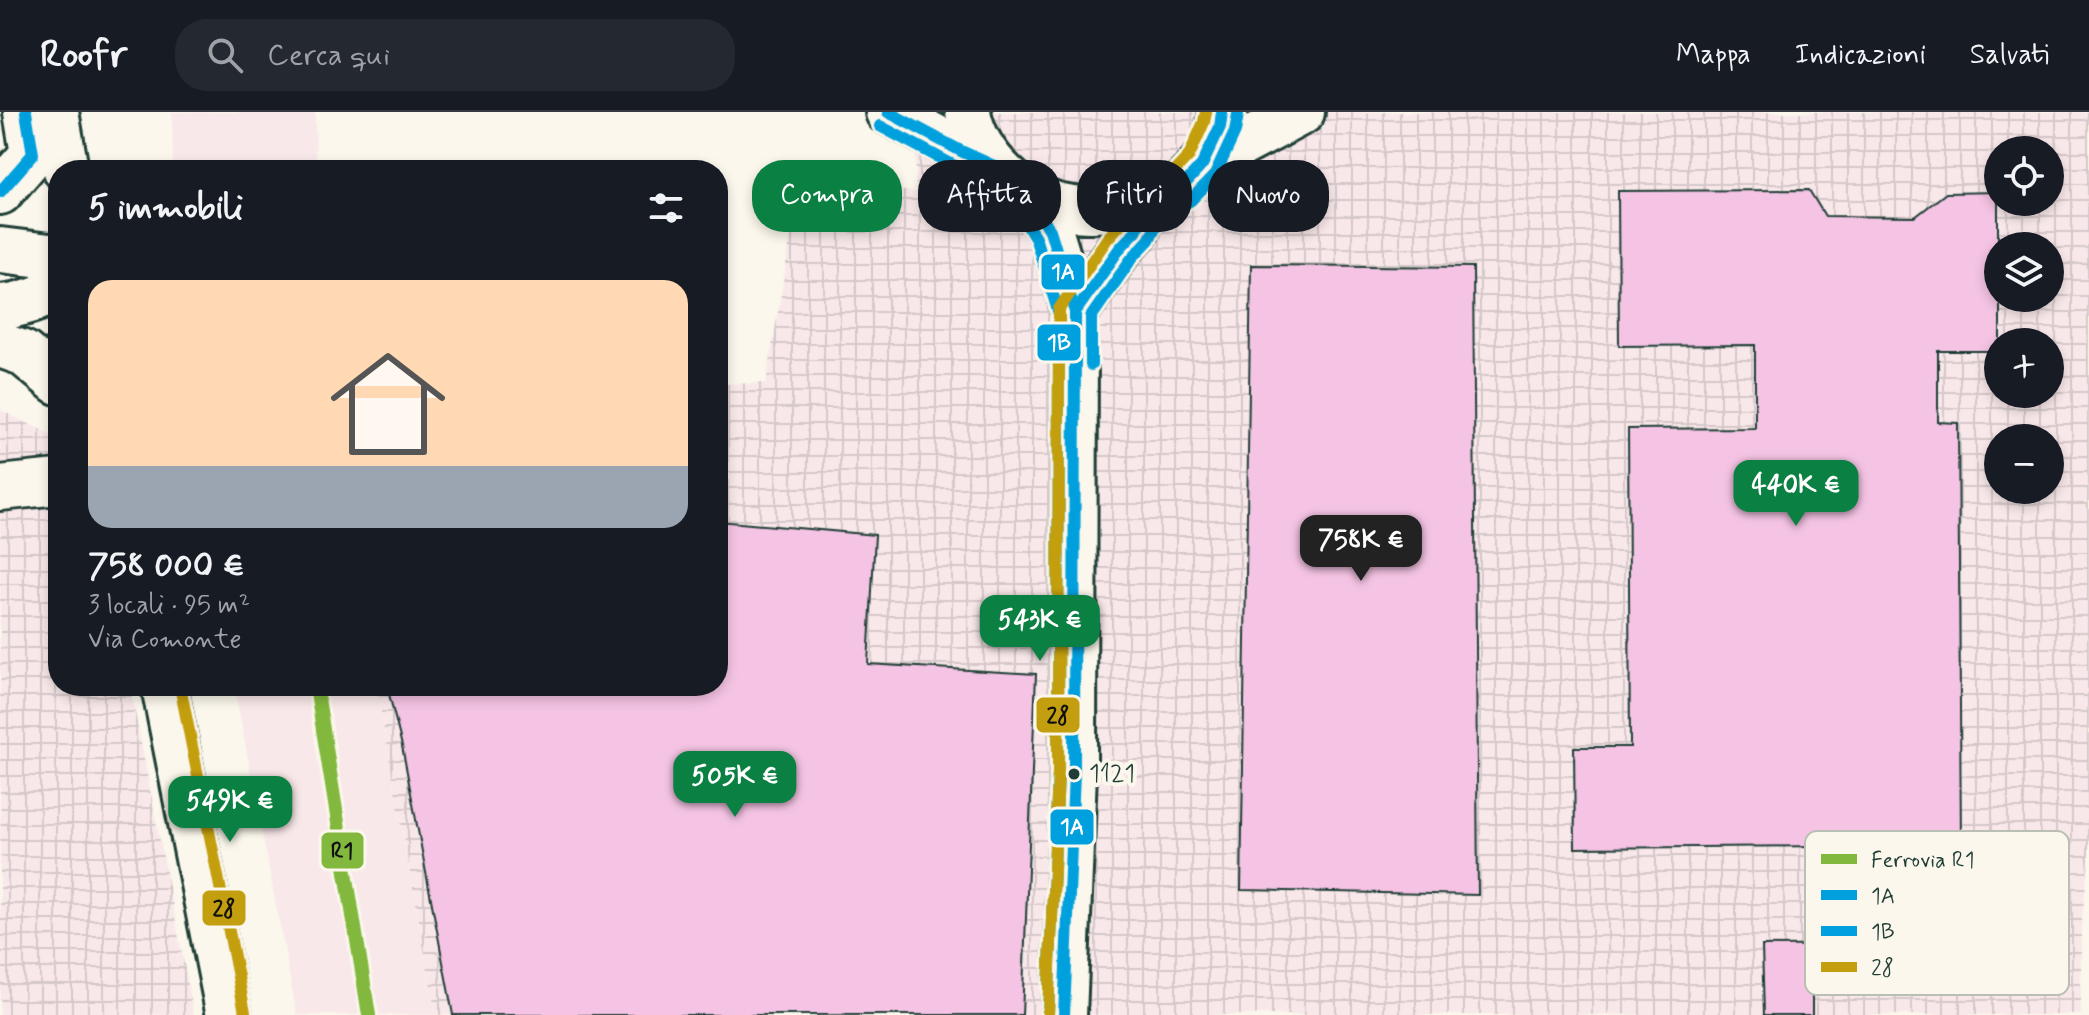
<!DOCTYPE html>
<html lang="it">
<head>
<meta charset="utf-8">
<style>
	:root { --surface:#171b24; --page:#242831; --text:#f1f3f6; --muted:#9ea1a6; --line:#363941; --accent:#0b8043 }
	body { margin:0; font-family:Mynerve,sans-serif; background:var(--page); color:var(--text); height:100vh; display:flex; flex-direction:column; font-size:30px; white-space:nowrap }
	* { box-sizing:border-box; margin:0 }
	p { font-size:26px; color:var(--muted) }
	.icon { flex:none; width:44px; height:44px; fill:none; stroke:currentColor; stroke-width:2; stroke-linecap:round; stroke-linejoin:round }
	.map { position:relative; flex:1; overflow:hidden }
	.side { position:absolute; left:48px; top:48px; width:680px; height:536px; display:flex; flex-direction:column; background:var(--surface); border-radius:32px; box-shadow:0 4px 12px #0003 }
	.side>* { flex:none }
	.hud { position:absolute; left:752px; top:48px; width:760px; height:72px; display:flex; gap:16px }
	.controls { position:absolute; left:1984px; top:24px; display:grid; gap:16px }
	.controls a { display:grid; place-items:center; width:80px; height:80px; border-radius:50%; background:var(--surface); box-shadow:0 4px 12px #0003; font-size:40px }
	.price { position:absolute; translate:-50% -68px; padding:0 18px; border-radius:16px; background:var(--accent); color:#fff; font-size:26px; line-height:52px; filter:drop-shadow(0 2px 4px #0008) }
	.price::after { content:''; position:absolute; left:50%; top:48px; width:24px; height:18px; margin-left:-12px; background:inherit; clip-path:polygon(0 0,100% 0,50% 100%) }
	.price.current { background:#222; color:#fff }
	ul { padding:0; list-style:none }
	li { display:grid; align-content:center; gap:16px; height:424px; padding:0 40px }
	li+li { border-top:2px solid var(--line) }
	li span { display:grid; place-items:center; height:248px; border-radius:24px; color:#555 }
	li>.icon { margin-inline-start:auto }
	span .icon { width:144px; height:144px; fill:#fffc; stroke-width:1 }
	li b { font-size:34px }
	h2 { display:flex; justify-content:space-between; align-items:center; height:96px; padding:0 40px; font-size:34px }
	.chip { padding:0 28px; border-radius:32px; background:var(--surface); box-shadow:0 4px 12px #0003; font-size:28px; line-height:72px }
	.chip.current { background:var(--accent); color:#fff }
	header { display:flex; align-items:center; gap:48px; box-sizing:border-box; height:112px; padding:0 40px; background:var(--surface); border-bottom:2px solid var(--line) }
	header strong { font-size:38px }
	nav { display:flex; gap:44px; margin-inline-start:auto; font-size:28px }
	.search { width:560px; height:72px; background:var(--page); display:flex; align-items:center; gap:20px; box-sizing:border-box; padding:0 28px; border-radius:32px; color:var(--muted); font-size:30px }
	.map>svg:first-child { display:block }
</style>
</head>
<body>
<header>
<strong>Roofr</strong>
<div class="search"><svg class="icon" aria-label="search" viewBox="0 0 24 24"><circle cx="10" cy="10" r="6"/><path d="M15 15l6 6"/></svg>Cerca qui</div>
<nav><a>Mappa</a><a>Indicazioni</a><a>Salvati</a></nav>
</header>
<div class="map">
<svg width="2089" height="903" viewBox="0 0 2089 903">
	<defs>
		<pattern id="industrial-grid" width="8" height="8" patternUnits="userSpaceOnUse" patternTransform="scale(2)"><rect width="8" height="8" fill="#f9e8ea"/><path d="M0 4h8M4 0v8" fill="none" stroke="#d5c8c9"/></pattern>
	</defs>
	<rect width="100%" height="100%" fill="#fbf7ec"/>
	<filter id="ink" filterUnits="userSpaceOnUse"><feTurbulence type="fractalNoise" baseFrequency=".0125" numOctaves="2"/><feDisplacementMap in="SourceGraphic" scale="16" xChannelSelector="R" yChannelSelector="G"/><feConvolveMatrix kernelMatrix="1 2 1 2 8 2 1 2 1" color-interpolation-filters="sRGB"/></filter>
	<g filter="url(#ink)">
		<path fill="#f9e8ea" d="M172 0H315L316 58H173Z
			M234 574H376L436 903H297Z"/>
		<path fill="url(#industrial-grid)" fill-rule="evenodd" d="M915 0H2089V749L2081 813V903H436L376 574H718V272L766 271 800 70 916 80ZM1998 38H2050V90H1998ZM1998 134H2050V186H1998ZM1998 230H2050V282H1998ZM1998 326H2050V378H1998Z
			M0 298 58 326V574H130L194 903H0Z"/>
		<path fill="#f5c4e4" stroke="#1f3d34" stroke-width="2" d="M1809 78 1825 104 1915 105 1946 81 1998 80V186H2000V230H1998V239H1938V310L1958 311 1961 733 1575 736 1574 635H1630L1628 317 1755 316V233L1619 234 1618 79Z
			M1251 153 1473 155 1478 783 1241 778Z
			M718 409 875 423 868 552 1036 562 1022 903H453L402 634 387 574H718Z
			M1890 833 1881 875H1812V903H1764L1762 834Z"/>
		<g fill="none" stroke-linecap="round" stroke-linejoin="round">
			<g stroke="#1f3d34" stroke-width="50">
				<path id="minor" d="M888 0 961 39 994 54
					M968 0C976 45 1021 89 1067 96 1081 99 1095 98 1109 97 1121 97 1136 99 1146 96 1151 94 1157 89 1162 87 1196 67 1216 39 1222 0
					M1202 53 1302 0
					M0 80 33 42 26 0
					M1025 81 1050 118 1075 200 1074 661 1064 903
					M0 138 58 145
					M0 195C16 194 47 186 58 174
					M1075 200 1120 136 1136 119 1146 96
					M0 233 23 241 58 270
					M0 376 58 370"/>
			</g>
			<g stroke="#1f3d34" stroke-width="50">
				<path id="major" d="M56 0 66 58
					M164 574 229 903"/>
			</g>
			<use href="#minor" stroke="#fbf7ec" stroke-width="44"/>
			<use href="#major" stroke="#fbf7ec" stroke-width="44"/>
			<g stroke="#fbf7ec" stroke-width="18">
				<path id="bus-1" d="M888 0 961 39 994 54 1025 81 1050 118 1075 200 1074 661 1064 903
					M0 80 33 42 26 0
					M1075 253V200L1120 136 1136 119 1146 96 1182 75 1202 53 1220 15 1222 0"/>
			</g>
			<g stroke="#fbf7ec" stroke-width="18">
				<path id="bus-2" d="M880 14 953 53 985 68 1013 92 1035 125 1059 202 1058 661 1048 902
					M1091 253V205L1132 146 1149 128 1159 107 1191 88 1215 63 1235 20 1238 2"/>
			</g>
			<g stroke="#fbf7ec" stroke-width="18">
				<path id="bus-3" d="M180 574 245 900
					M1048 902 1058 661 1059 197 1107 127 1122 110 1134 85 1172 62 1189 44 1204 10 1206 0"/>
			</g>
			<use href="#bus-1" stroke="#00a0de" stroke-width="12"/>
			<use href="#bus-2" stroke="#00a0de" stroke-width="12"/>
			<use href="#bus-3" stroke="#c39e0e" stroke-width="12"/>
			<g stroke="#fbf7ec" stroke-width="20">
				<path id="rail-1" d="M316 574 369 903"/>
			</g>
			<use href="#rail-1" stroke="#82b83e" stroke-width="14"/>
		</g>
	</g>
	<circle fill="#1f3d34" stroke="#fbf7ec" stroke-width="3" cx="1074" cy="662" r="7"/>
	<g text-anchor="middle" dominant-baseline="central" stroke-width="8" stroke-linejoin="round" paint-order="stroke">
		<g font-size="24" fill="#1f3d34" stroke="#fbf7ec" text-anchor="start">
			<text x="1089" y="662">1121</text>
		</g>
	</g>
	<rect x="1805" y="719" width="264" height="164" rx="12" fill="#fbf7ec" stroke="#b9bfb5" stroke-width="2"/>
	<rect x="1821" y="742" width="36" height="10" fill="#82b83e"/>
	<rect x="1821" y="778" width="36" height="10" fill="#00a0de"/>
	<rect x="1821" y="814" width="36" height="10" fill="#00a0de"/>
	<rect x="1821" y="850" width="36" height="10" fill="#c39e0e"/>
	<g font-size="22" fill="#1f3d34">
		<text x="1871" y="755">Ferrovia R1</text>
		<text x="1871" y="791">1A</text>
		<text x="1871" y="827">1B</text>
		<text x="1871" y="863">28</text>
	</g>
	<g stroke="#fbf7ec" stroke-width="3">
		<rect x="1040" y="141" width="46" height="38" rx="8" fill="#00a0de"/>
		<rect x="1036" y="211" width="46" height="39" rx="8" fill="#00a0de"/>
		<rect x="1035" y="584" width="46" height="38" rx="8" fill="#c39e0e"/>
		<rect x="1049" y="696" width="46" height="38" rx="8" fill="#00a0de"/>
		<rect x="320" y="719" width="45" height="39" rx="8" fill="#82b83e"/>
		<rect x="201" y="777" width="46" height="38" rx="8" fill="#c39e0e"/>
	</g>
	<g font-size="22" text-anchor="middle" font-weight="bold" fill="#fff">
		<text x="1063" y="167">1A</text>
		<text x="1059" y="238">1B</text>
		<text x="1072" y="722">1A</text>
	</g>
	<g font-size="22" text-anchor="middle" font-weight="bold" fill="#111">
		<text x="1058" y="611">28</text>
		<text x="342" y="746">R1</text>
		<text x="224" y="804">28</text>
	</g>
</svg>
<div class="controls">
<a><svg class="icon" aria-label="locate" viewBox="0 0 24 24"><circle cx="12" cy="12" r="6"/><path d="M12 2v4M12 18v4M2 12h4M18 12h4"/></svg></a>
<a><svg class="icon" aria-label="layers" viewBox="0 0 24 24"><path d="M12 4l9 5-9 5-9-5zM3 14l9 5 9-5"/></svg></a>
<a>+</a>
<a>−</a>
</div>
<b class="price" style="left:1796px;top:416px">440K €</b>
<b class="price current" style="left:1361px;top:471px">758K €</b>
<b class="price" style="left:1040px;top:551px">543K €</b>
<b class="price" style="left:735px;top:707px">505K €</b>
<b class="price" style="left:230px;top:732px">549K €</b>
<div class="hud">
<a class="chip current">Compra</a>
<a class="chip">Affitta</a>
<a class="chip">Filtri</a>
<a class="chip">Nuovo</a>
</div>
<section class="side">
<h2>5 immobili<svg class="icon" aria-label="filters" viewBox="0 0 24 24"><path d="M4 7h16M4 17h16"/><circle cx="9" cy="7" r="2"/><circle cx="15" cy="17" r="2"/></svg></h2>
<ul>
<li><span style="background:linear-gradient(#ffd9b3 75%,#9aa5b1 0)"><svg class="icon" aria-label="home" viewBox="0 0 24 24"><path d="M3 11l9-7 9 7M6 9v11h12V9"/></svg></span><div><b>758 000 €</b><p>3 locali · 95 m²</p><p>Via Comonte</p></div></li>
</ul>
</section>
</div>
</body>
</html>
